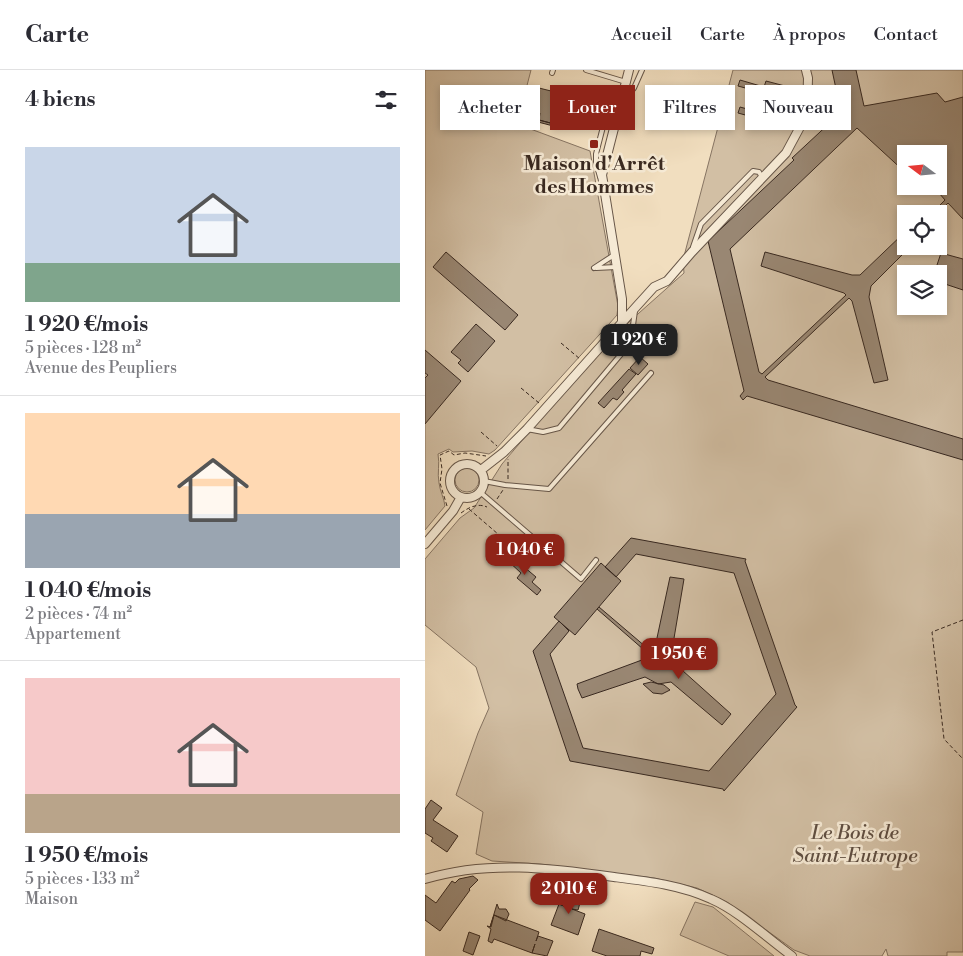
<!DOCTYPE html>
<html lang="fr">
<head>
<meta charset="utf-8">
<style>
	:root { --surface:#fff; --page:#f7f7f7; --text:#2b2b33; --muted:#7c7c81; --line:#e1e1e2; --accent:#8f2418 }
	body { margin:0; font-family:"Libre Bodoni",serif; background:var(--page); color:var(--text); height:100vh; display:flex; flex-direction:column; font-size:19px; white-space:nowrap }
	* { box-sizing:border-box; margin:0 }
	p { font-size:16px; color:var(--muted) }
	.icon { flex:none; width:28px; height:28px; fill:none; stroke:currentColor; stroke-width:2; stroke-linecap:round; stroke-linejoin:round }
	.map { position:relative; flex:1; overflow:hidden }
	.details { display:flex; flex-direction:column; background:var(--surface); width:425px }
	.details>* { flex:none }
	.hud { position:absolute; left:15px; top:15px; width:448px; height:45px; display:flex; gap:10px }
	.needle { width:32px; rotate:286deg }
	.fabs { position:absolute; left:472px; top:75px; display:grid; gap:10px }
	.fabs a { display:grid; place-items:center; width:50px; height:50px; border-radius:0px; background:var(--surface); box-shadow:0 2px 8px #0003; font-size:25px }
	.price { position:absolute; translate:-50% -42px; padding:0 11px; border-radius:10px; background:var(--accent); color:#fff; font-size:16px; line-height:32px; filter:drop-shadow(0 1px 2px #0008) }
	.price::after { content:''; position:absolute; left:50%; top:30px; width:15px; height:11px; margin-left:-8px; background:inherit; clip-path:polygon(0 0,100% 0,50% 100%) }
	.price.on { background:#222; color:#fff }
	ul { padding:0; list-style:none }
	li { display:grid; align-content:center; gap:10px; height:265px; padding:0 25px }
	li+li { border-top:1px solid var(--line) }
	li span { display:grid; place-items:center; height:155px; border-radius:0px; color:#555 }
	li>.icon { margin-inline-start:auto }
	span .icon { width:90px; height:90px; fill:#fffc; stroke-width:1 }
	li b { font-size:21px }
	h2 { display:flex; justify-content:space-between; align-items:center; height:60px; padding:0 25px; font-size:21px }
	.pill { padding:0 18px; border-radius:0px; background:var(--surface); box-shadow:0 2px 8px #0003; font-size:18px; line-height:45px }
	.pill.on { background:var(--accent); color:#fff }
	header { display:flex; align-items:center; gap:30px; box-sizing:border-box; height:70px; padding:0 25px; background:var(--surface); border-bottom:1px solid var(--line) }
	header strong { font-size:24px }
	nav { display:flex; gap:28px; margin-inline-start:auto; font-size:18px }
	main { display:flex; flex:1; min-height:0 }
	.map>svg:first-child { display:block }
</style>
</head>
<body>
<header>
<strong>Carte</strong>
<nav><a>Accueil</a><a>Carte</a><a>À propos</a><a>Contact</a></nav>
</header>
<main>
<section class="details">
<h2>4 biens<svg class="icon" aria-label="filters" viewBox="0 0 24 24"><path d="M4 7h16M4 17h16"/><circle cx="9" cy="7" r="2"/><circle cx="15" cy="17" r="2"/></svg></h2>
<ul>
<li><span style="background:linear-gradient(#c9d6e8 75%,#7fa58c 0)"><svg class="icon" aria-label="home" viewBox="0 0 24 24"><path d="M3 11l9-7 9 7M6 9v11h12V9"/></svg></span><div><b>1 920 €/mois</b><p>5 pièces · 128 m²</p><p>Avenue des Peupliers</p></div></li>
<li><span style="background:linear-gradient(#ffd9b3 65%,#9aa5b1 0)"><svg class="icon" aria-label="home" viewBox="0 0 24 24"><path d="M3 11l9-7 9 7M6 9v11h12V9"/></svg></span><div><b>1 040 €/mois</b><p>2 pièces · 74 m²</p><p>Appartement</p></div></li>
<li><span style="background:linear-gradient(#f6c9c9 75%,#b9a48a 0)"><svg class="icon" aria-label="home" viewBox="0 0 24 24"><path d="M3 11l9-7 9 7M6 9v11h12V9"/></svg></span><div><b>1 950 €/mois</b><p>5 pièces · 133 m²</p><p>Maison</p></div></li>
</ul>
</section>
<div class="map">
<svg width="538" height="886" viewBox="0 0 538 886">
	<rect width="100%" height="100%" fill="#f1debf"/>
	<filter id="stains"><feTurbulence type="fractalNoise" baseFrequency=".004" numOctaves="4"/><feColorMatrix values="0 0 0 0 .2 0 0 0 0 .09 0 0 0 0 .02 0 0 0 .5 -.17"/></filter>
	<radialGradient id="worn" r=".72"><stop offset=".6" stop-color="#630" stop-opacity="0"/><stop offset="1" stop-color="#630" stop-opacity=".3"/></radialGradient>
	<path fill="#d2bfa4" stroke="#867462" fill-rule="evenodd" d="M0 0H106L92 54 165 81 193 236 192 245 184 254 70 380 64 384 47 381 28 382 24 379 13 384C15 394 12 403 14 413 15 421 19 428 20 436L0 460Z
		M308 0H538V882H522V886H463L461 879 457 886H385L369 880 302 832 272 818 229 808 115 794 67 791 51 784 58 742 31 725 53 663 64 638 51 597 0 555V489L35 448 49 438 77 394 158 299 196 259 259 203 258 190ZM481 84H514V116H481ZM481 144H514V176H481ZM481 204H514V236H481Z
		M30 410a12 12 0 1 1 24 0a12 12 0 1 1-24 0Z
		M270 832 288 837 349 886H304L255 865Z"/>
	<path fill="#998773" stroke="#392920" d="M407 0H431L439 36 512 23 520 32 538 27V149L523 133 512 144H506L520 130 508 116H514V84H481V103L432 58 305 179 334 302 337 304 421 225 419 223 336 196 340 182 427 205H435L481 161V176H486L446 216 444 227 463 310 449 313 427 231 424 228 340 307 343 310 538 369V390L322 326 318 330 315 326 319 321 283 171 369 90 367 88 409 49 414 33Z
		M315 10 339 17 341 11 379 21 377 28 355 21 353 27 313 16Z
		M131 16 154 22 148 44 140 42 137 56 114 50 115 43 108 41 114 18 130 22Z
		M315 37 362 50 360 56 313 43Z
		M114 50 137 56 136 58 113 52Z
		M21 182 93 245 80 260 8 197Z
		M516 183 538 189V220L514 212V204H509Z
		M51 254 70 271 43 302 33 293 36 290 26 282Z
		M0 280 36 311 0 354V308L3 305 0 303Z
		M215 287 223 294 213 305 205 298Z
		M204 299 211 304 197 320 199 322 192 330 188 328 179 338 173 333Z
		M206 468 321 489 320 491 370 635 372 637 299 721 298 719 145 691 108 581 134 551 144 561 125 584 158 678 284 701 351 624 309 503 211 484 191 507 180 497Z
		M86 486 111 507 107 512 116 520 112 525 92 508 96 503 82 490Z
		M176 493 196 511 150 565 129 547Z
		M245 507 259 509 246 586 248 592 306 644 297 655 246 612 233 614 220 607 157 628 153 619 152 614 225 587 229 582Z
		M174 537 228 583 226 586 172 539Z
		M226 612 239 615 245 620 237 624 228 623 218 614Z
		M6 730 17 738 8 750 33 766 22 782 6 771 8 768 0 763V739Z
		M48 806 53 810 44 819 45 820 15 861 0 850V825L11 833 27 811 30 813 34 809Z
		M137 823 156 829 153 840 147 839 160 844 153 865 126 855 134 834 144 838 134 834Z
		M72 834 74 839H81L84 844 81 851 69 845 65 857Z
		M69 845 114 862 111 871 113 866 128 871 122 886 107 883 110 874 107 883 69 869 67 873 63 871 66 859 62 856 66 857Z
		M174 859 229 878 227 884 216 881 215 886H182L167 881Z
		M44 862 55 866 48 885 38 881Z"/>
	<g fill="none" stroke-linecap="round" stroke-linejoin="round">
		<g stroke="#675648" stroke-width="6">
			<path id="service" d="M161 0 201 12
				M127 3 128 0
				M199 30 209 18 217 0
				M175 107 171 93V84L180 49 186 40 194 35
				M268 177 276 154 328 101 334 102 338 109
				M169 198 189 185
				M171 198 191 197
				M102 359 118 362 134 358 197 283 208 255 210 241
				M59 411 80 415 124 419 226 303
				M55 422 156 509 171 490"/>
		</g>
		<g stroke="#675648" stroke-width="10">
			<path id="minor" d="M197 253V229L177 105 204 0
				M25 411a17 17 0 1 1 34 0a17 17 0 1 1-34 0Z
				M56 400 79 382 102 359 210 238 229 217 242 211 267 182 361 83 382 44 383 8 381 0
				M0 474 28 441 36 427
				M0 809C62 790 126 798 189 807 221 811 256 815 286 829 314 841 342 868 367 886"/>
		</g>
		<path stroke="#392920" stroke-width="1" stroke-dasharray="4 2.5" stroke-linecap="butt" d="M136 273 155 289
			M96 318 114 333
			M56 362 72 376
			M83 409V389
			M72 429 78 420
			M22 436 15 413 17 399 15 385 24 381 29 385 40 383 61 386
			M44 439 88 477
			M36 443C44 437 53 433 62 437
			M538 550 507 562 519 669 538 689"/>
		<use href="#service" stroke="#f6ead5" stroke-width="4"/>
		<use href="#minor" stroke="#f6ead5" stroke-width="8"/>
	</g>
	<rect fill="#8f2418" stroke="#f6ead5" stroke-width="2" x="164" y="69" width="10" height="10" rx="2.5"/>
	<g text-anchor="middle" dominant-baseline="central" stroke-width="5" stroke-linejoin="round" paint-order="stroke">
		<g font-size="20" font-weight="bold" fill="#392920" stroke="#f6ead5">
			<text x="169" y="94">Maison d'Arrêt<tspan x="169" dy="23">des Hommes</tspan></text>
		</g>
		<g font-size="20" font-style="italic" fill="#5f4e41" stroke="#f6ead5">
			<text x="430" y="763">Le Bois de<tspan x="430" dy="23">Saint-Eutrope</tspan></text>
		</g>
	</g>
	<rect width="100%" height="100%" filter="url(#stains)"/>
	<rect width="100%" height="100%" fill="url(#worn)"/>
</svg>
<div class="fabs">
<a><svg class="needle" viewBox="-14 -14 28 28"><path d="M0-13l5 13h-10z" fill="#e53935"/><path d="M0 13l5-13h-10z" fill="#7c7c81"/></svg></a>
<a><svg class="icon" aria-label="locate" viewBox="0 0 24 24"><circle cx="12" cy="12" r="6"/><path d="M12 2v4M12 18v4M2 12h4M18 12h4"/></svg></a>
<a><svg class="icon" aria-label="layers" viewBox="0 0 24 24"><path d="M12 4l9 5-9 5-9-5zM3 14l9 5 9-5"/></svg></a>
</div>
<b class="price on" style="left:214px;top:296px">1 920 €</b>
<b class="price" style="left:100px;top:506px">1 040 €</b>
<b class="price" style="left:254px;top:610px">1 950 €</b>
<b class="price" style="left:144px;top:845px">2 010 €</b>
<div class="hud">
<a class="pill">Acheter</a>
<a class="pill on">Louer</a>
<a class="pill">Filtres</a>
<a class="pill">Nouveau</a>
</div>
</div>
</main>
</body>
</html>
